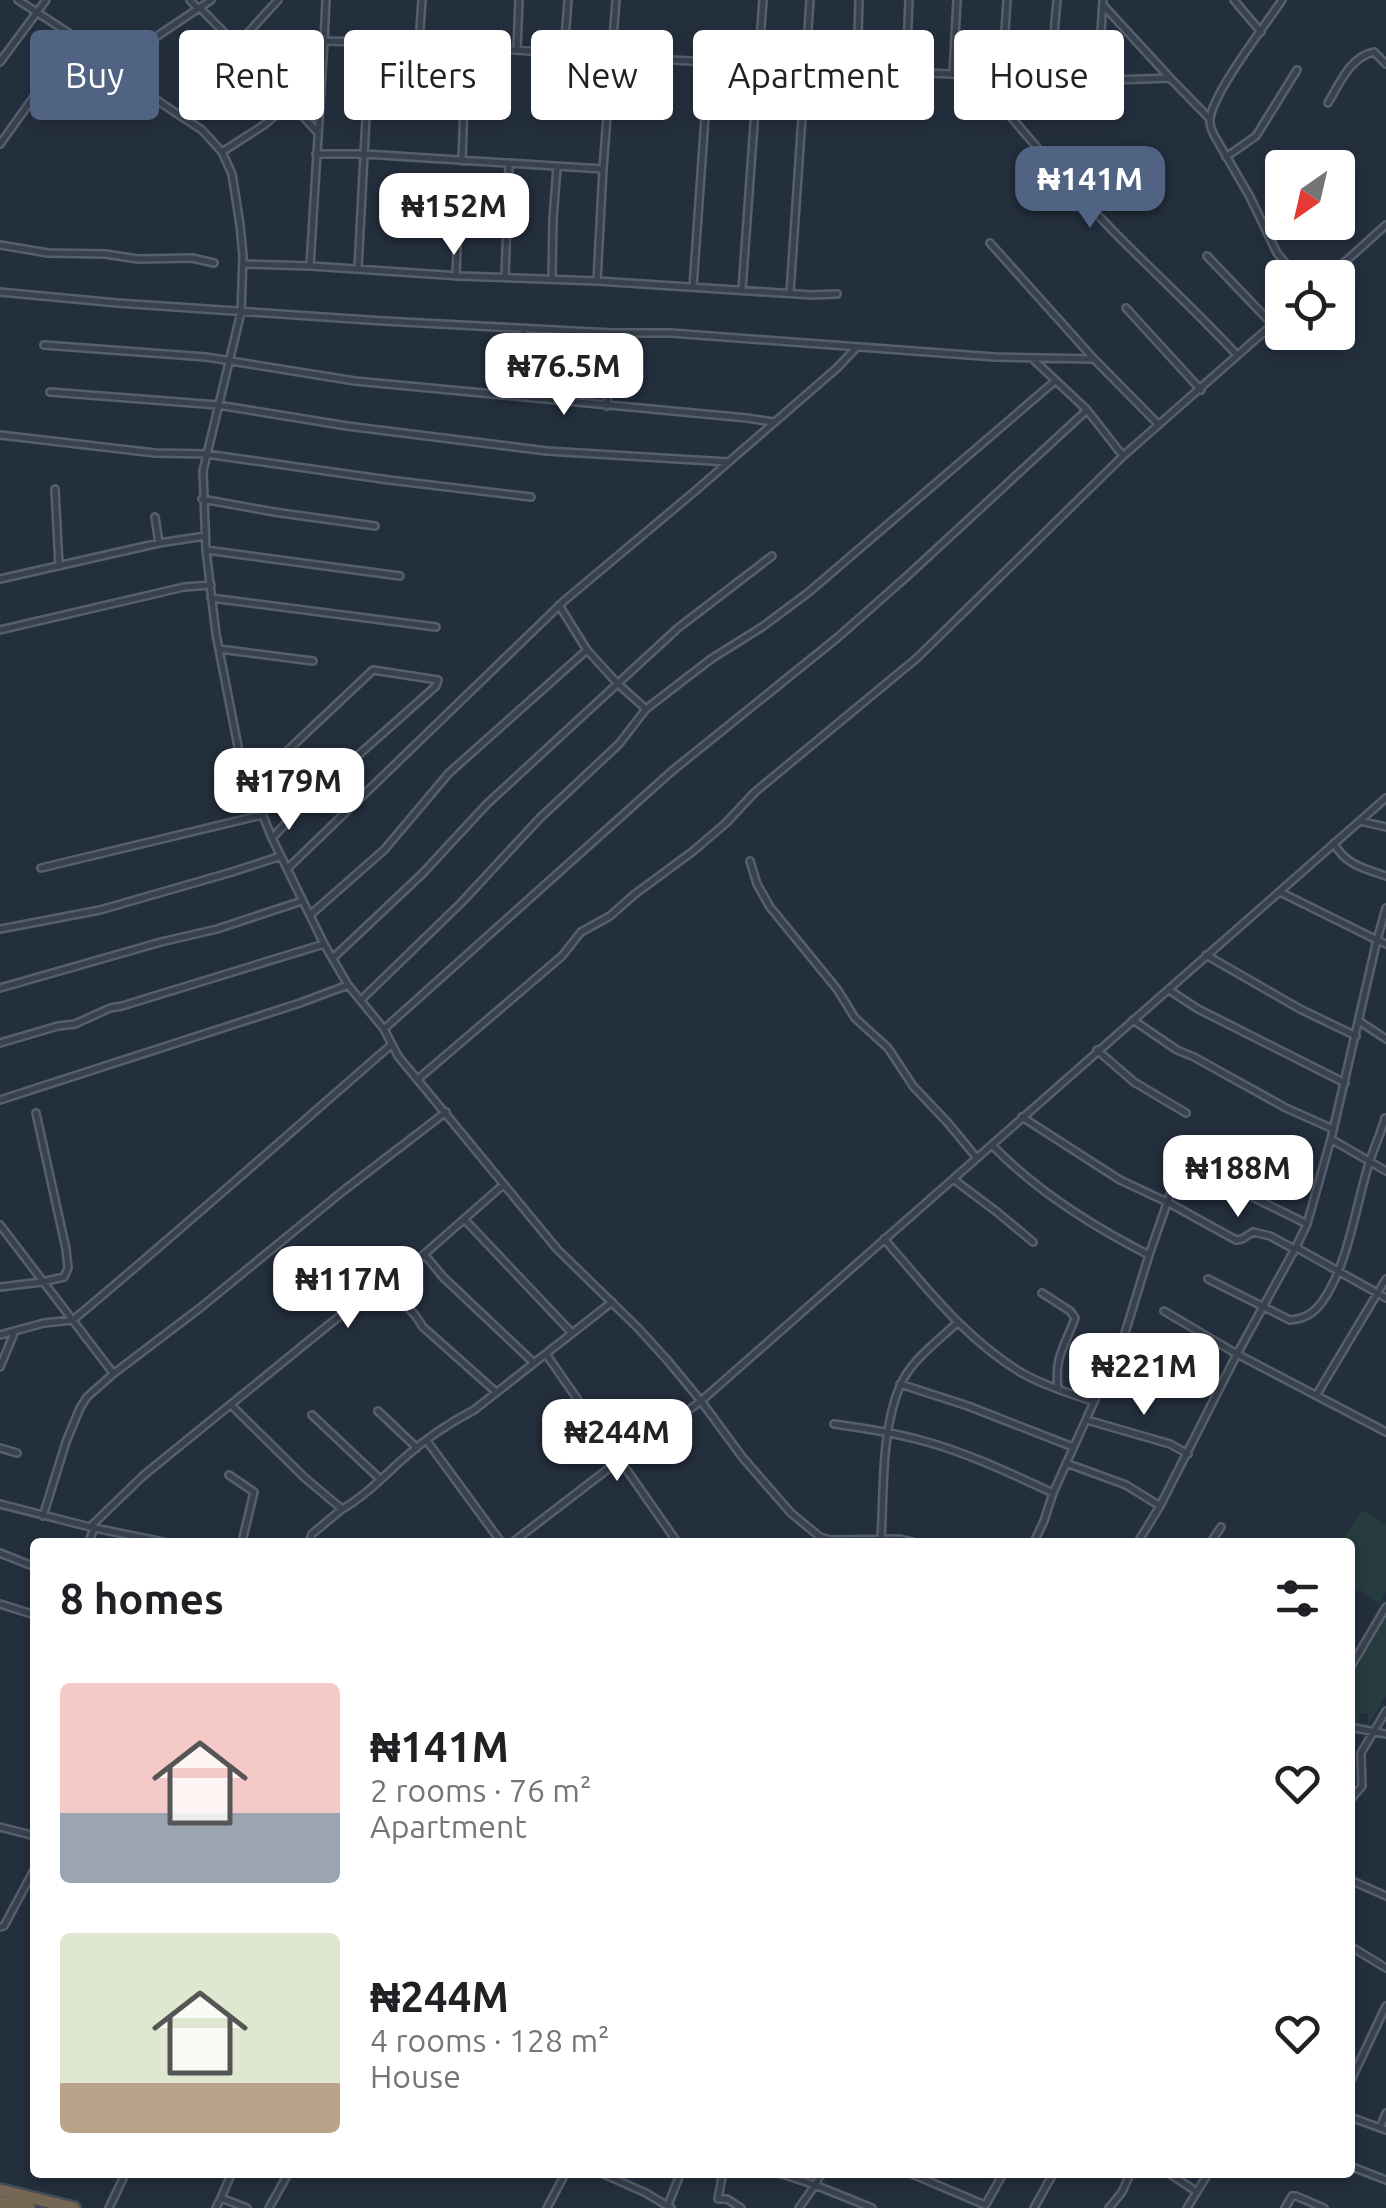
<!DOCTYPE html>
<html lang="en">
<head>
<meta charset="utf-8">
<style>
	:root { --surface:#fff; --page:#f6f6f6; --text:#202124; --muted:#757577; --accent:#506383 }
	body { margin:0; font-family:Ubuntu,sans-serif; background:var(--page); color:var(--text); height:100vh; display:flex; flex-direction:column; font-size:38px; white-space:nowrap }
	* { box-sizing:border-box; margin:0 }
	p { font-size:32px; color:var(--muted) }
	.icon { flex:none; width:55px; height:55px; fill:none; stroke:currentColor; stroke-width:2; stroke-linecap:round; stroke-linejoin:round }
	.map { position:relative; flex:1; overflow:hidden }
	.details { position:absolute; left:30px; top:1538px; width:1325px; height:640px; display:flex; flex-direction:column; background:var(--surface); border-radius:10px; box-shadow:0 5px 15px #0003 }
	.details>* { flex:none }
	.hud { position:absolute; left:30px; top:30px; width:1328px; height:90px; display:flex; gap:20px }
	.needle { width:65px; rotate:214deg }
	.fabs { position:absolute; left:1265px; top:150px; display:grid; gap:20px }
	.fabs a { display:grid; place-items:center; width:90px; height:90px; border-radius:10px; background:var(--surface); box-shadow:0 5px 15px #0003; font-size:50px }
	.price { position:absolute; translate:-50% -85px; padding:0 22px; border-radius:20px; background:#fff; color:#222; font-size:32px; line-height:65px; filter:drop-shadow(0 2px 5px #0008) }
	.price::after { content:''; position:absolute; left:50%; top:60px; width:30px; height:22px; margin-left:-15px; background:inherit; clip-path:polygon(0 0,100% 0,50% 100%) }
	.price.current { background:var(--accent); color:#fff }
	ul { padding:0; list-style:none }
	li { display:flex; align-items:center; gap:30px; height:250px; padding:0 30px }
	li span { display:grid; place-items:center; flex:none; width:280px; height:200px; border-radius:10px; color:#555 }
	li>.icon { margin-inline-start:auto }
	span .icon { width:120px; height:120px; fill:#fffc; stroke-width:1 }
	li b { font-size:42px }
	h2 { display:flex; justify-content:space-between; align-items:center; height:120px; padding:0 30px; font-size:42px }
	.pill { padding:0 35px; border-radius:10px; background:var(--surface); box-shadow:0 5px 15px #0003; font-size:35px; line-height:90px }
	.pill.current { background:var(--accent); color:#fff }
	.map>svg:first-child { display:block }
</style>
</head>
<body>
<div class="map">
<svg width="1386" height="2208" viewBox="0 0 1386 2208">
	<rect width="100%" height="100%" fill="#242f3e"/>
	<path fill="#263c3f" d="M1363 1510 1386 1525V1592L1380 1603 1350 1585V1542H1341Z
		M1386 1612V1696L1368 1726V1714L1360 1713 1358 1724 1350 1721V1672Z"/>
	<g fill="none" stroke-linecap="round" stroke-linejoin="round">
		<g stroke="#565f6c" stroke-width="10">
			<path id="street" d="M18 0 101 54 161 103 202 130 222 152 232 174 240 225 243 256 241 312 203 471 206 550 216 634 241 762 272 838 324 944 348 985 384 1029 398 1056 557 1249 638 1328 668 1361 701 1401 743 1458 791 1513 820 1537 831 1540 900 1539 913 1542
				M190 0 198 9
				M1234 0 1261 32
				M1282 0C1265 26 1213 92 1210 119 1209 125 1212 130 1214 135L1250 197 1277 253 1298 278
				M1103 5 1170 78
				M200 8 261 70 318 133
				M324 41 326 0
				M419 44 422 0
				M236 46 278 0
				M517 49 519 0
				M564 53 568 0
				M0 62 46 0
				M118 68 138 49 211 0
				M857 69 859 0
				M906 72 909 0
				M953 74 957 0
				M977 76C1023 132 1070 188 1121 239 1160 278 1200 315 1237 355
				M1002 77 1007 0
				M1050 80 1057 0
				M1098 81 1103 0
				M1328 103C1340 83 1350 57 1374 52L1386 64
				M0 144 76 38
				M222 152 264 125 290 103
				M316 154H365L603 169 616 0
				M1226 157 1256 136 1297 70
				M462 161 466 46
				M603 169 597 281 812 295 837 294
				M990 243 1094 359
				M0 245 48 253 105 254 138 259 192 258 214 263
				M1207 256 1273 325
				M244 264 310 266 324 41 430 44 614 57 1085 81 1170 78 1210 119
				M311 266 460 276 597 281
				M358 269 370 42
				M456 276 459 196
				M505 278 509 164
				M1327 278 1386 225
				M552 279 553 219 557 167
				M693 287 709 61
				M742 290 763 0
				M0 292 117 303 384 321 612 333H671L995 357 1094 359 1159 425
				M790 293 810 0
				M1126 308 1201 390
				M44 345 206 357 355 381 747 418 773 422
				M1034 360 1087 410 1123 456
				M50 392 218 405 347 426 547 451 728 462
				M513 395 524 329
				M606 406 621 333
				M0 435 155 453 206 454 389 480 531 497
				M55 489 59 566
				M202 499 274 512 375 526
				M155 517 159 543
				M206 550 400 576
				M0 579 159 543 205 536
				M211 598 436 627
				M0 630 184 587 211 585
				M219 649 313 661
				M646 709 711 659 762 627 809 592 1055 381
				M249 785 266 771 373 670 438 680 436 686 309 799 272 838
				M1360 821 1386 827
				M1334 843C1344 864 1365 869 1386 876
				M750 861 757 884 770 907 837 989 855 1018 888 1048 913 1086 948 1123 976 1157
				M41 868 262 815
				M287 869 564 601 694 492 837 368 856 348
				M1280 892 1377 940 1331 1139 1386 1171
				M1386 908 1377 940 1386 944
				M310 915 384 850 449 773 587 650 559 605
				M0 929 100 910 232 872 281 856
				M1206 955 1300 1009 1356 1036
				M333 958 422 874 487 804 678 628 772 556
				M0 988 161 942 217 929 302 901
				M1169 990 1198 1009 1345 1083
				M361 1000 461 903 540 818 619 744 646 709 618 684 587 650
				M1133 1020 1177 1050 1194 1057 1286 1108 1333 1129
				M1359 1021 1386 1039
				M384 1029 672 771 837 638 904 579 1087 410
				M0 1043 58 1026 75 1024 110 1008 122 1006 324 944
				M1097 1050 1134 1082 1186 1113
				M418 1079 562 956 581 932 610 916 635 894 692 852 726 823 755 792 917 658 1123 456 1282 316
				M0 1100 300 1003 348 985
				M1022 1117 1120 1180 1167 1202 1236 1240 1242 1239 1253 1232 1270 1236 1294 1249
				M992 1145C1036 1191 1092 1226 1149 1255
				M953 1179 997 1212 1033 1242
				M464 1219 572 1333
				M0 1225 113 1373
				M884 1239C926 1287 966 1340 1022 1373 1044 1386 1070 1393 1094 1402
				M1297 1248 1386 1298
				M424 1254 443 1277 534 1363
				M1208 1279 1290 1320C1304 1319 1313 1314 1322 1302 1347 1267 1355 1211 1367 1170 1372 1152 1380 1136 1385 1118
				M385 1283 415 1315 423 1327 496 1392
				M0 1287 42 1282 64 1277 68 1268 66 1249 36 1113
				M1042 1293 1070 1311 1075 1318C1065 1346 1054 1357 1058 1388
				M1164 1311 1237 1354 1386 1432
				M0 1335 44 1323 73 1320C181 1230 285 1137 391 1045
				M546 1354 677 1542
				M0 1367 15 1331
				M900 1384 968 1406 1073 1447
				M1317 1394 1386 1279
				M231 1405 305 1478 342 1509 312 1534 309 1542
				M378 1411 417 1448
				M312 1415 380 1479
				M1087 1420 1170 1444 1188 1454
				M834 1424C863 1428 892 1432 920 1440 966 1452 1010 1473 1053 1493
				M427 1441 501 1542
				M0 1448 17 1453
				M1066 1463 1126 1485 1160 1506
				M229 1475 254 1492 242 1542
				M0 1504 90 1527 144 1475 342 1314 384 1282 405 1271 503 1185
				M342 1509C363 1498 385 1475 403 1459 424 1440 449 1423 474 1410L612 1302
				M43 1516 66 1442 80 1408 87 1397 113 1374 200 1308 343 1191 446 1112
				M90 1527 163 1542
				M881 1539C884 1491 881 1430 900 1386 910 1361 938 1341 957 1323
				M89 1542 94 1528
				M513 1542 621 1459 701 1401 1386 798
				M1034 1542 1044 1521 1053 1493 1125 1333 1149 1255 1180 1166 1186 1164 1307 1224
				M1138 1542 1160 1506 1237 1354 1296 1247 1307 1224 1331 1139
				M1211 1542 1221 1527
				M0 1553 35 1567
				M0 1604 35 1615
				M1350 1668 1386 1607
				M1350 1727 1386 1734
				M1350 1800 1362 1786 1361 1753 1386 1711
				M0 1827 35 1836
				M1350 1880 1386 1896
				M0 1927 4 1926 35 1868
				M1350 1946 1386 1968
				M1350 2082 1386 2006
				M1350 2117 1386 2130
				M1380 2128 1386 2113
				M1350 2166 1386 2180
				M599 2172 646 2193 671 2208
				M723 2172 718 2199H727L741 2208
				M776 2172 815 2185 822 2172
				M907 2172 985 2205
				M1167 2172 1197 2192
				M221 2198 232 2172
				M986 2204 1004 2172
				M668 2205 681 2172
				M109 2208 126 2172
				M216 2208 221 2198 247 2208
				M269 2208 289 2172
				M547 2208 566 2172
				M799 2208 815 2185 872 2208
				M1034 2208 1054 2172
				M1109 2208 1122 2192 1131 2172
				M1187 2208 1209 2172
				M1285 2208 1292 2196H1296L1324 2208"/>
		</g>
		<g stroke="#434c59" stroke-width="16">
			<path id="highway" d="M0 2190 74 2208
				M0 2202 29 2208"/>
		</g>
		<use href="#street" stroke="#38414e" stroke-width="5"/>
		<use href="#highway" stroke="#746855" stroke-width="11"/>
	</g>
</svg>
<div class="fabs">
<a><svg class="needle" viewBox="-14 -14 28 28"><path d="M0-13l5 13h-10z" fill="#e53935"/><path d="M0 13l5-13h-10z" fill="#757577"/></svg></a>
<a><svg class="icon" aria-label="locate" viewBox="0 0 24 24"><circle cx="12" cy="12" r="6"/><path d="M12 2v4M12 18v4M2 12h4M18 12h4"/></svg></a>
</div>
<b class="price current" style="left:1090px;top:231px">₦141M</b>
<b class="price" style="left:454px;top:258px">₦152M</b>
<b class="price" style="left:564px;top:418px">₦76.5M</b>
<b class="price" style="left:289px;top:833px">₦179M</b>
<b class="price" style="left:1238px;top:1220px">₦188M</b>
<b class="price" style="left:348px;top:1331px">₦117M</b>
<b class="price" style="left:1144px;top:1418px">₦221M</b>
<b class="price" style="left:617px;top:1484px">₦244M</b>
<div class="hud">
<a class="pill current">Buy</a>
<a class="pill">Rent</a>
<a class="pill">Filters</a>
<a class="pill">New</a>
<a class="pill">Apartment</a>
<a class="pill">House</a>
</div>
<section class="details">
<h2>8 homes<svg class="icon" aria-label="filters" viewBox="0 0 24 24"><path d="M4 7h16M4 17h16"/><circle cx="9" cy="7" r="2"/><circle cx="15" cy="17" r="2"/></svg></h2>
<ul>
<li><span style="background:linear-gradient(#f6c9c9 65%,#9aa5b1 0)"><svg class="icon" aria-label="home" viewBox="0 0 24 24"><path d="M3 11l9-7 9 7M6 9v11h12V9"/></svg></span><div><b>₦141M</b><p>2 rooms · 76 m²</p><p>Apartment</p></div><svg class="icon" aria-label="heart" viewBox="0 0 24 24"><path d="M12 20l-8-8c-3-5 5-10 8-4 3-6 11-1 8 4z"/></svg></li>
<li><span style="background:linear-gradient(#dfe7d0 75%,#b9a48a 0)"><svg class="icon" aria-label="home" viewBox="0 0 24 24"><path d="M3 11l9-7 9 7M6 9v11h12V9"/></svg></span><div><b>₦244M</b><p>4 rooms · 128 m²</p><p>House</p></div><svg class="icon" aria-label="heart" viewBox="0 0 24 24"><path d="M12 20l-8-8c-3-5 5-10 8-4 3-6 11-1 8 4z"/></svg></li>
</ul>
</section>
</div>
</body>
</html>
